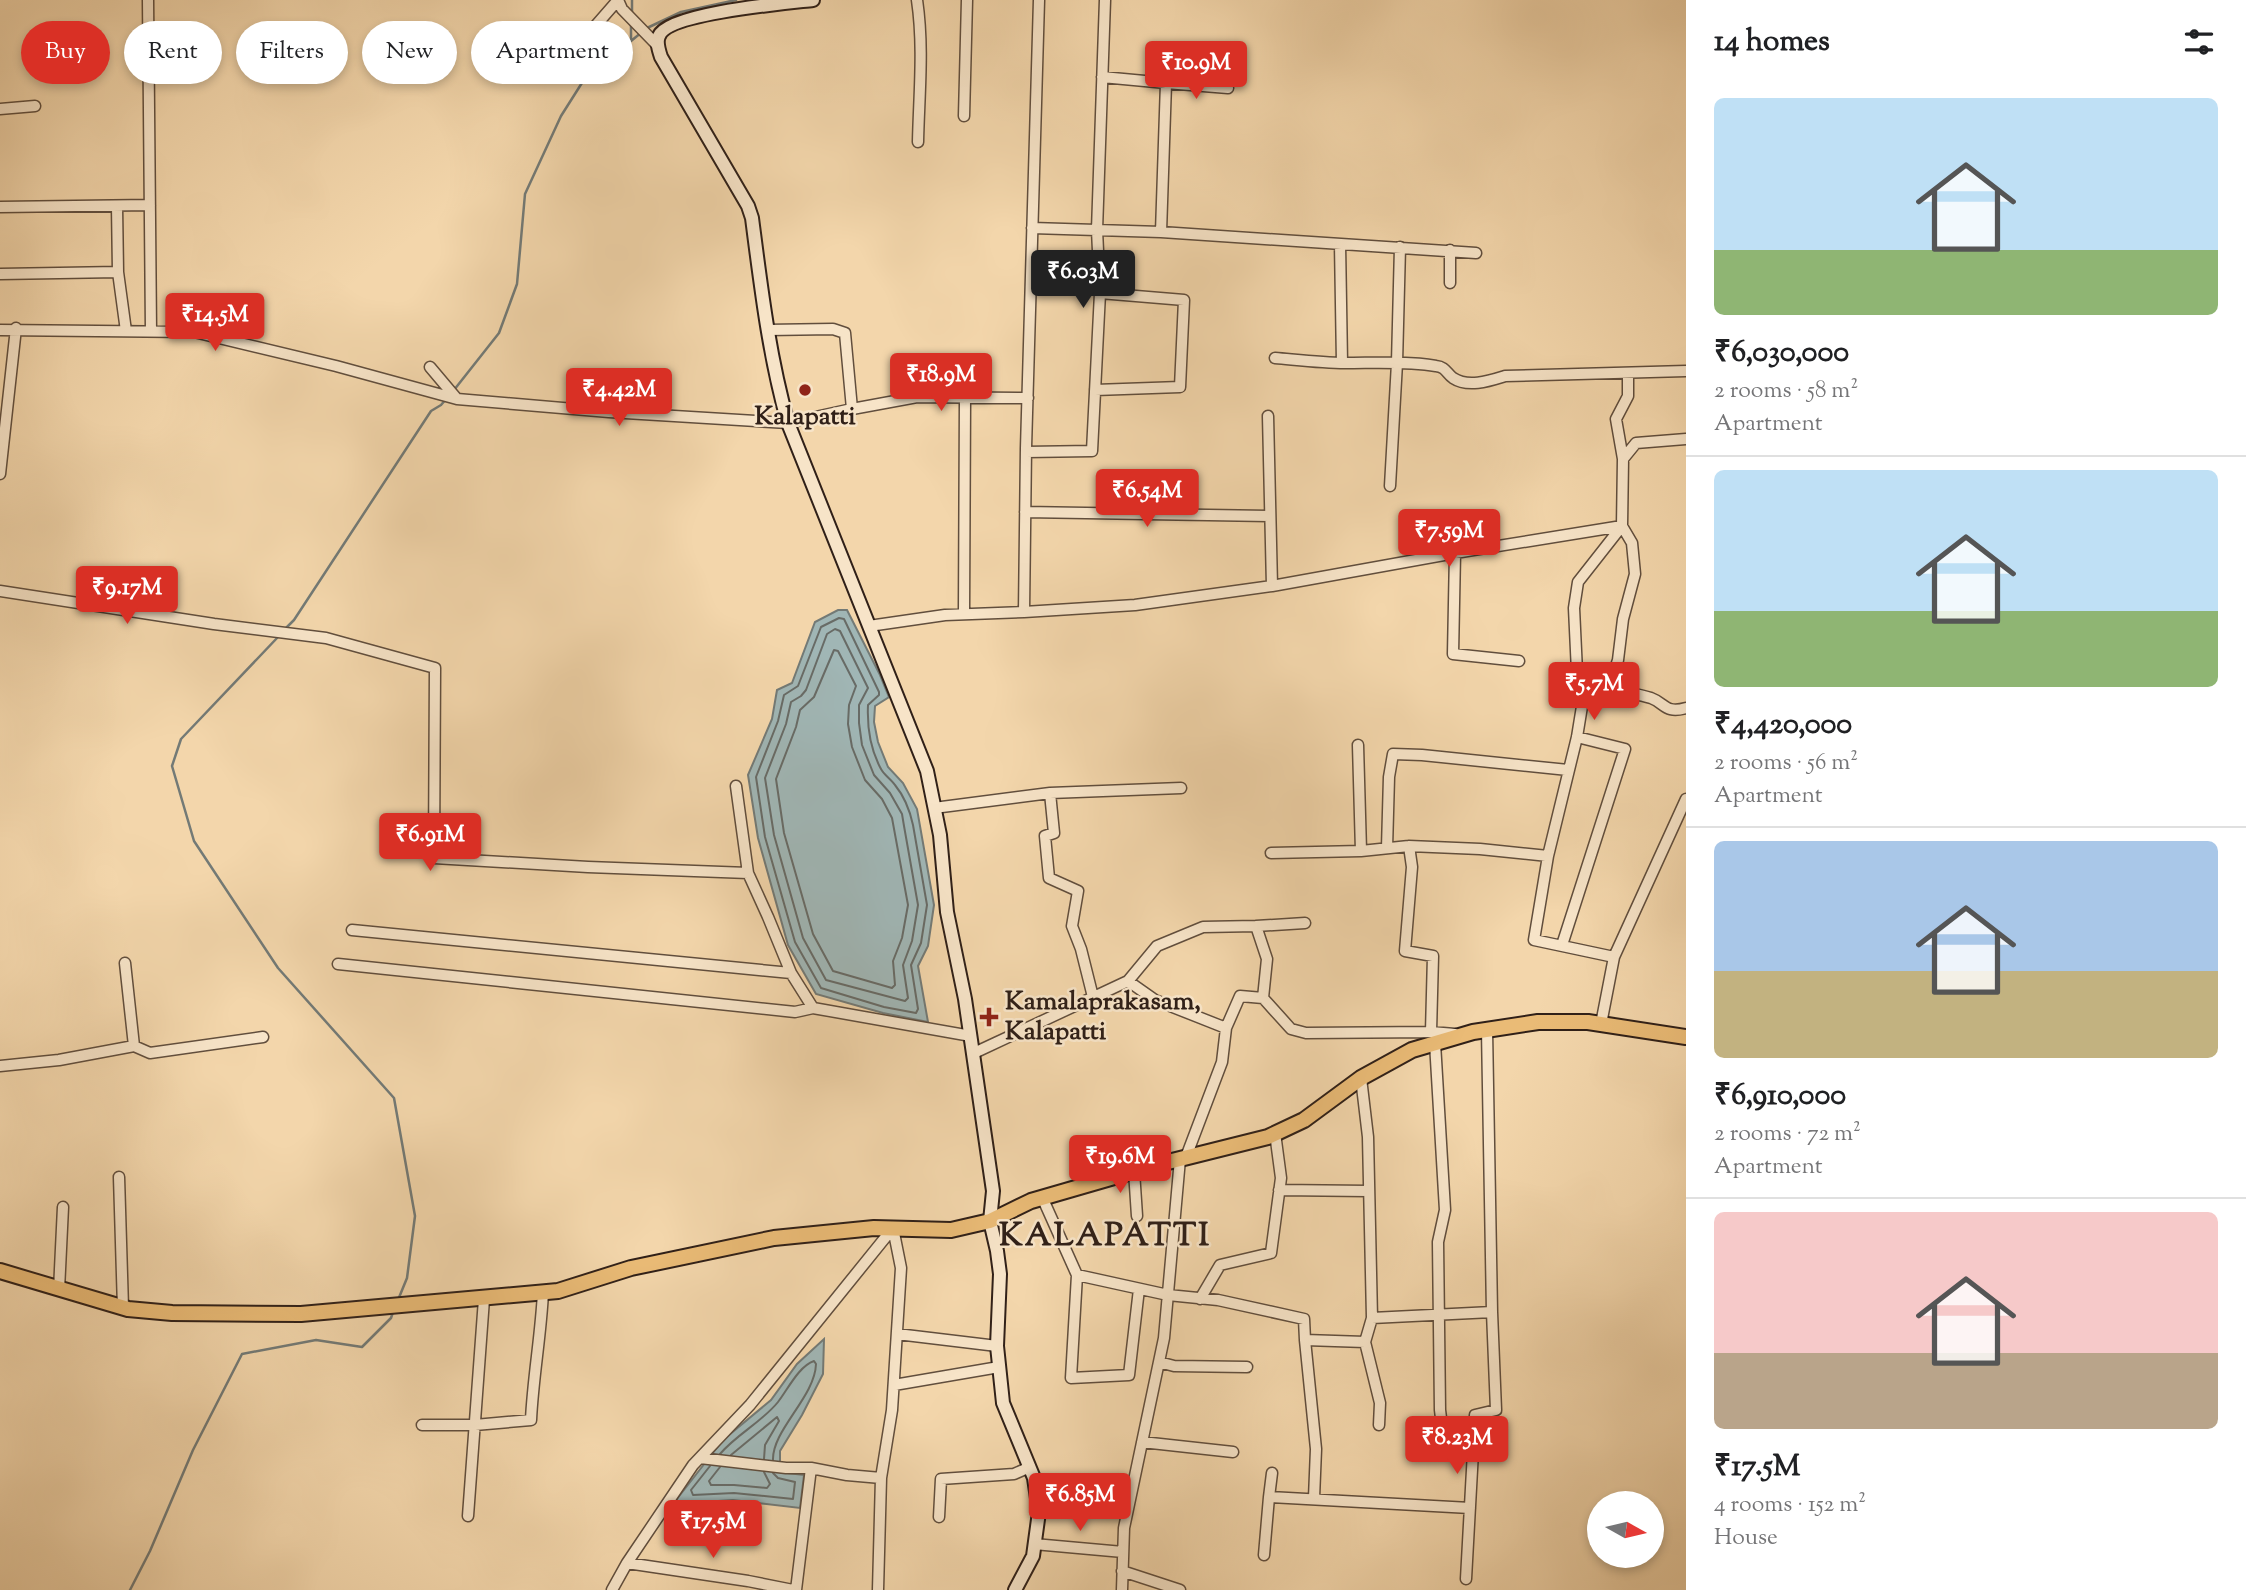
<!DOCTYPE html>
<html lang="en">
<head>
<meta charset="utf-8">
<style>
	:root { --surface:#fff; --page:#f2f2f2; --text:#202124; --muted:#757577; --line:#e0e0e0; --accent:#d93025 }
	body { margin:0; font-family:"Sorts Mill Goudy",serif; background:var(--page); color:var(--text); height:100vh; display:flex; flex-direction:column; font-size:26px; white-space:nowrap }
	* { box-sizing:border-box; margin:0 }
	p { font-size:23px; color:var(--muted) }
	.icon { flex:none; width:38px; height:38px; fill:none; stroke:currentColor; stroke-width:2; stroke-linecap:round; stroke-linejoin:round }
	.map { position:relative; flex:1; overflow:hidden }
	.panel { display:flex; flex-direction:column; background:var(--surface); width:560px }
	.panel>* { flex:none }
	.top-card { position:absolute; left:21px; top:21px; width:665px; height:63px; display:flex; gap:14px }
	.needle { width:46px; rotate:98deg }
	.tools { position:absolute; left:1587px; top:1491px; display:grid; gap:14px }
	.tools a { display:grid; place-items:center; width:77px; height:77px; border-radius:50%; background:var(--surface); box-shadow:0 4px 10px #0003; font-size:35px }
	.price { position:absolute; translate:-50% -60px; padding:0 16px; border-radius:7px; background:var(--accent); color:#fff; font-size:23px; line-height:46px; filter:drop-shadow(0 2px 4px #0008) }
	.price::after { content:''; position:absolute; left:50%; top:42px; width:21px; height:16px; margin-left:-10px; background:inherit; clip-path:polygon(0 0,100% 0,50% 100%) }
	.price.current { background:#222; color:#fff }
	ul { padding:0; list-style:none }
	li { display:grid; align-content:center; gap:14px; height:371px; padding:0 28px }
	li+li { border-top:2px solid var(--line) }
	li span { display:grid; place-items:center; height:217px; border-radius:10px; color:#555 }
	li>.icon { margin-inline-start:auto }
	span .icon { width:126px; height:126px; fill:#fffc; stroke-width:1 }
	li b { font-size:30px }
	h2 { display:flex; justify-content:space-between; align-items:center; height:84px; padding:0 28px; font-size:30px }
	.tag { padding:0 24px; border-radius:32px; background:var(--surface); box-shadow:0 4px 10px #0003; font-size:24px; line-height:63px }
	.tag.current { background:var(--accent); color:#fff }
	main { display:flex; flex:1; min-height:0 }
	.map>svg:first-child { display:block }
</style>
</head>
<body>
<main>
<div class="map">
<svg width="1686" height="1590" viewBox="0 0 1686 1590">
	<rect width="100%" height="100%" fill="#f3d6ab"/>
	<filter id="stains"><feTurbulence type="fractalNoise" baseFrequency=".00286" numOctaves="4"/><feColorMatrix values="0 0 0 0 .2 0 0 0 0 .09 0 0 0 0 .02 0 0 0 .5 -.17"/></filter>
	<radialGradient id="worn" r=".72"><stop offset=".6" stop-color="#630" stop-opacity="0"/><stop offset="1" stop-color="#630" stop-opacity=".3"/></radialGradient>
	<path fill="#a0b6b5" stroke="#737a76" stroke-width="2" d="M838 610H847L880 675 889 697 875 706 874 722 878 742 888 767 903 783 917 809 934 905 928 946 918 966 928 1022 883 1013 816 994 788 945 758 838 748 775 772 719 777 690 792 683 815 622Z
		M824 1339 823 1374 802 1415 780 1451V1472L804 1475 800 1508 733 1500 673 1504 723 1440 771 1400 797 1364Z"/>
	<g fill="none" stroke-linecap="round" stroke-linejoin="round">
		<path stroke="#686b66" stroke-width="2" d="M839 618 844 619 879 692V695L868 705C867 727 870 749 881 769 884 775 891 779 895 785 904 796 910 811 913 825L927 905 921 943 911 965 918 1009 916 1013 884 1007 821 988 795 942 765 837 756 777 778 721 784 695 798 686 821 627Z
			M835 629 840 631 868 688 859 705V723L862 745 874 775 890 793 902 814 904 826 918 905 912 941 903 965 908 998 905 1001 826 980 803 938 774 835 765 778 786 724 791 702 801 696 806 690 827 634Z
			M834 650 838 651 856 686 849 705 848 724 852 747 865 780 882 799 892 818 908 905 902 938 893 961 895 985 892 988 833 971 813 934 784 833 776 779 796 727 800 710 814 697Z
			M720 1454C737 1434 762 1422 778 1402 788 1389 799 1366 814 1361L816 1364C815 1397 772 1430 773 1460
			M731 1455 777 1417 779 1421 765 1445 764 1459
			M710 1466 691 1490 693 1495 734 1493 793 1499 795 1482 778 1478 773 1473
			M720 1467 709 1481 711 1485H734L767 1488 770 1484 764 1472"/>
		<path stroke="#737a76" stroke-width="2.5" d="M632 14V0
			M647 28 681 12 736 0
			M631 41 642 32
			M454 390 499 333 517 284 525 194 561 116 599 56 631 41V24
			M285 629 294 620 431 411 441 405 447 398
			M278 637 181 739 172 766 194 841 278 968 394 1098 415 1216 407 1278 398 1300
			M130 1590 150 1551 193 1450 242 1354 316 1340 362 1347 391 1318 394 1309"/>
		<g stroke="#614e3d" stroke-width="13">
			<path id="street" d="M148 0 151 331
				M618 0 622 9 658 46
				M917 0C924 47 919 95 918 142
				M577 47 618 0
				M1102 77 1166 83 1161 232
				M1166 83 1228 88
				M0 109 35 106
				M964 116 967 0
				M117 206 118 272 126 331
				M0 207 150 205
				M1032 228 1161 232 1476 253
				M1340 244 1342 363
				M1450 250V283
				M0 274 118 272
				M0 330 194 332 336 366 457 399 609 412 788 423 852 409 917 397 1028 398
				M767 330 833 329 845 333 852 409
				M1275 358C1298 360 1322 363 1345 363 1375 363 1406 361 1436 366 1446 367 1446 373 1453 378 1468 388 1489 381 1505 376L1686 371
				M430 367 457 399
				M1095 390 1180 387 1184 300 1100 293
				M1026 452 1092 451 1100 293 1097 230 1105 0
				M1623 459 1636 443 1686 439
				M0 474 16 328
				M1390 486 1397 363 1400 247
				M1025 512 1269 516
				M1455 553 1453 654 1519 661
				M1272 586 1455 553 1622 526 1632 543 1635 574 1623 619 1618 660 1613 675 1584 694
				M0 591 214 624 326 638 435 668 434 858 588 867 748 873
				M1024 612 1135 605 1272 586 1268 416
				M964 614 965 398
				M869 626 945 615 1024 612 1026 448 1039 0
				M1596 687C1614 690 1634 693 1651 698 1665 703 1665 714 1686 708
				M1358 745 1361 851
				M736 786 748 873 768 917 791 973 813 1008
				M1050 793 1181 788
				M934 808 1050 793 1054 833 1045 836 1049 878 1078 891 1072 926 1081 949 1093 997
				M1409 846 1412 867 1405 951 1433 956 1431 1032
				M1387 848 1389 777 1393 754 1422 755 1568 770
				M1271 853 1361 851 1409 846 1480 849 1548 856
				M1256 926 1305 923
				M352 930 791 973
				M1562 945 1625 749 1577 737
				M1614 957 1686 799
				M125 963 134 1046
				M338 964 795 1012 813 1008 971 1036
				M1128 981 1155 1000 1226 1028
				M1601 1024 1614 957 1534 940 1548 856 1577 737 1584 694 1577 672 1574 608 1578 582 1622 526 1623 459 1616 419 1628 396V373
				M1435 1043 1445 1210 1438 1242 1440 1410 1442 1426
				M974 1053 1128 981 1157 946 1203 927 1256 926 1267 959 1263 998 1291 1029 1306 1033 1431 1032 1455 1034
				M0 1066 59 1060 134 1046 150 1053 263 1037
				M1361 1078 1368 1137 1372 1318
				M1186 1157 1222 1062 1226 1028 1240 996 1263 998
				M1134 1171 1137 1216
				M119 1177 123 1308
				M1279 1190 1368 1191
				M1042 1197 1077 1275 1168 1295 1218 1300 1304 1319 1305 1340 1365 1342 1372 1318 1492 1312 1487 1030
				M1077 1275 1071 1378 1129 1375 1139 1289
				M59 1290 63 1207
				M1200 1299 1220 1265 1271 1253 1281 1178 1275 1133
				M897 1334 997 1346
				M1305 1340 1316 1449 1314 1498
				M1365 1342 1380 1403 1379 1425
				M1159 1362 1174 1366 1247 1367
				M894 1385 999 1367
				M422 1425H475L531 1420C533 1377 541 1335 543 1292
				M1142 1442 1233 1452
				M700 1458 786 1468H811L847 1475 881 1478
				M1272 1473 1269 1497 1470 1508
				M468 1516 484 1299
				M939 1517 941 1479 1014 1474 1030 1467
				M1034 1544 1123 1552
				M1264 1555 1269 1497
				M627 1563 748 1581 793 1590
				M1122 1571 1180 1590
				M1466 1579 1475 1415 1496 1410 1492 1312
				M612 1590 627 1563 693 1465 750 1405 893 1228
				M796 1590 811 1468
				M878 1590 881 1478 892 1410 901 1268 893 1228
				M1122 1590 1124 1528 1164 1338 1180 1159"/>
		</g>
		<g stroke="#302018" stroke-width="16">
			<path id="secondary" d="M813 0C787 3 668 13 659 36 656 42 659 51 661 57L748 206 752 218C761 287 769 356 788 423L927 771 940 835 947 912 965 999 993 1191 990 1221 997 1251 1000 1274 997 1346 1003 1403 1034 1478 1039 1512 1033 1556 1015 1590"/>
		</g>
		<g stroke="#302018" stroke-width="18">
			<path id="primary" d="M0 1271 128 1309 172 1313 301 1314 558 1291 631 1268 774 1238 874 1228 951 1230 990 1221 1031 1201 1152 1166 1268 1137 1304 1120 1361 1078 1412 1050 1473 1032 1538 1022H1588L1686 1037"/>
		</g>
		<use href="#street" stroke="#f7e4c8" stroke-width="10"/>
		<use href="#secondary" stroke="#f7e4c8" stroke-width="12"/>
		<use href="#primary" stroke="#eabb76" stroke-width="14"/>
	</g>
	<g fill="#8f2418" stroke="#f7e4c8" stroke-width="2.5">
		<circle cx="805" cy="390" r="7"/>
		<path d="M985.5 1006.5h7v7h7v7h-7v7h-7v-7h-7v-7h7z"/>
	</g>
	<g text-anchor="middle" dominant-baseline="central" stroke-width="5" stroke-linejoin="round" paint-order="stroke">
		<g font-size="26" font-weight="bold" fill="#302018" stroke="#f7e4c8">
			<text x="805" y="417">Kalapatti</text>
			<text x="1005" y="1002" text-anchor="start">Kamalaprakasam,<tspan x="1005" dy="30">Kalapatti</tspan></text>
		</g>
		<g font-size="33" font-weight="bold" letter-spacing="2" fill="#302018" stroke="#f7e4c8">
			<text x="1105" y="1237">KALAPATTI</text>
		</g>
	</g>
	<rect width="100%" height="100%" filter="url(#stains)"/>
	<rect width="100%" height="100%" fill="url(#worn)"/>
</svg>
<div class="tools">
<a><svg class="needle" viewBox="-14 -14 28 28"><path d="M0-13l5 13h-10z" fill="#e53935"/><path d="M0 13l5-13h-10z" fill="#757577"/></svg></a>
</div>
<b class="price" style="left:1196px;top:101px">₹10.9M</b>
<b class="price current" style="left:1083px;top:310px">₹6.03M</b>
<b class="price" style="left:215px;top:353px">₹14.5M</b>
<b class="price" style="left:941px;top:413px">₹18.9M</b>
<b class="price" style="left:619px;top:428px">₹4.42M</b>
<b class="price" style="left:1147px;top:529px">₹6.54M</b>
<b class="price" style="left:1449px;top:569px">₹7.59M</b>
<b class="price" style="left:127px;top:626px">₹9.17M</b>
<b class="price" style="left:1594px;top:722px">₹5.7M</b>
<b class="price" style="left:430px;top:873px">₹6.91M</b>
<b class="price" style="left:1120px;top:1195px">₹19.6M</b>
<b class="price" style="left:1457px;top:1476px">₹8.23M</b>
<b class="price" style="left:1080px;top:1533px">₹6.85M</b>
<b class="price" style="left:713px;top:1560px">₹17.5M</b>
<div class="top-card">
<a class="tag current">Buy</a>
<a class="tag">Rent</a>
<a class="tag">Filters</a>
<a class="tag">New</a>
<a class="tag">Apartment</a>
</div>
</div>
<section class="panel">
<h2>14 homes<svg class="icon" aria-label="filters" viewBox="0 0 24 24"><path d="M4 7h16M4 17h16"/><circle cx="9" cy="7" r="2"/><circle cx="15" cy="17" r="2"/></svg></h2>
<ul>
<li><span style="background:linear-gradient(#bfe0f5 70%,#8fb573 0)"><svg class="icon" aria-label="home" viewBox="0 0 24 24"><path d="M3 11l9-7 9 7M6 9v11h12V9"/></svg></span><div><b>₹6,030,000</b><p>2 rooms · 58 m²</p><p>Apartment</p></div></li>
<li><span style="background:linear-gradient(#bfe0f5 65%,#8fb573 0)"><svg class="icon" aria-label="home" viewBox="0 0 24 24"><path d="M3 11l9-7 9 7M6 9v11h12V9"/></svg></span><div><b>₹4,420,000</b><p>2 rooms · 56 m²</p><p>Apartment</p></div></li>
<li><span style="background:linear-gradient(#a9c7e8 60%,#c2b280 0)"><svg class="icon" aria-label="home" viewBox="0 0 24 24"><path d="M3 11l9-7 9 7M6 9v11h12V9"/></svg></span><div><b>₹6,910,000</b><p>2 rooms · 72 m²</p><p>Apartment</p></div></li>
<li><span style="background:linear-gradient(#f6c9c9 65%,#b9a48a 0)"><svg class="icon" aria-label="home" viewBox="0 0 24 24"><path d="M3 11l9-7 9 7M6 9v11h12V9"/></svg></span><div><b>₹17.5M</b><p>4 rooms · 152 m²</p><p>House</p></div></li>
</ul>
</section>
</main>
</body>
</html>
